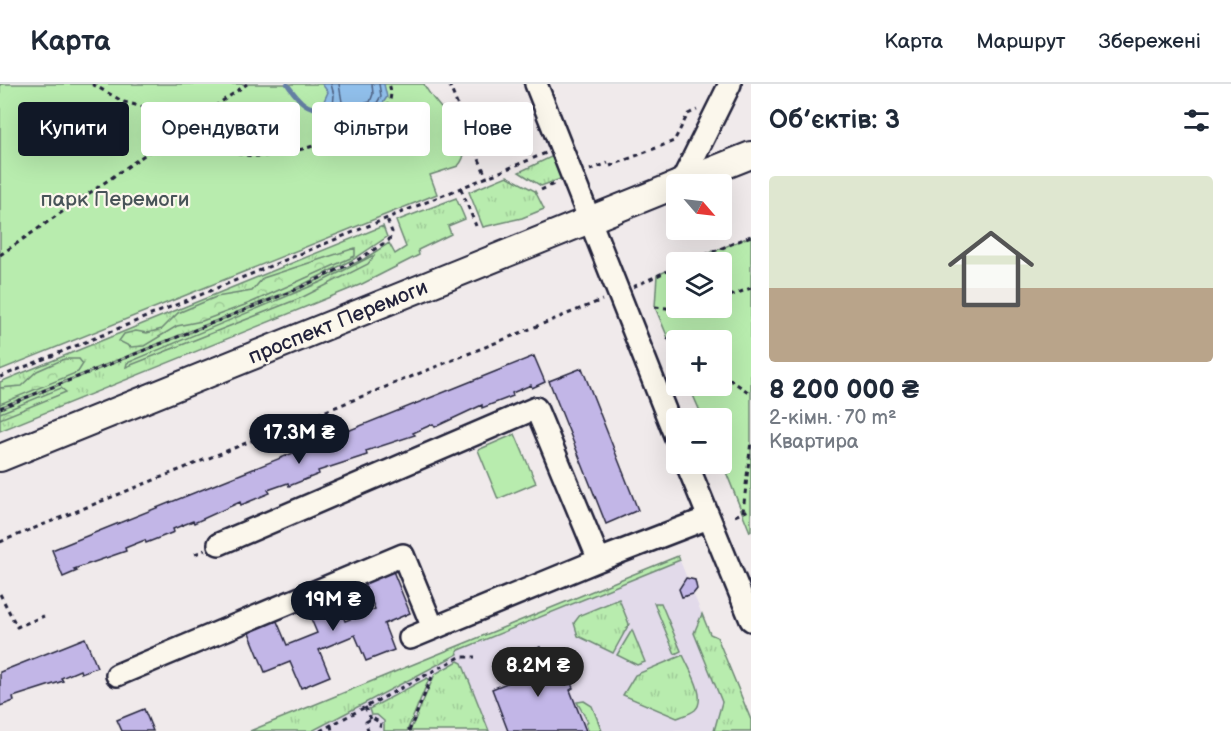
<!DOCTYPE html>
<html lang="uk">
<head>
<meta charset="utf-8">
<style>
	:root { --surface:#fff; --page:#f6f6f7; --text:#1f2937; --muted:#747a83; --line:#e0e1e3; --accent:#111827 }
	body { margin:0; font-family:"Balsamiq Sans",sans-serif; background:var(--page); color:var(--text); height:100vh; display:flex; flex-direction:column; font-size:22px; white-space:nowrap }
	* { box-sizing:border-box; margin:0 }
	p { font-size:20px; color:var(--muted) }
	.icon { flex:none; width:33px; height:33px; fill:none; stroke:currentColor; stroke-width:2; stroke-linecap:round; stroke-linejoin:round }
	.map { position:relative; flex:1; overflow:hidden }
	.drawer { display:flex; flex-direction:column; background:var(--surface); width:480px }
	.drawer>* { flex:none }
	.top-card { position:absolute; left:18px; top:18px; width:570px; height:54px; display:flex; gap:12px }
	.needle { width:39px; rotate:118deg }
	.buttons { position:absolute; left:666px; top:90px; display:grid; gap:12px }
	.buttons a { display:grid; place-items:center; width:66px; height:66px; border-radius:6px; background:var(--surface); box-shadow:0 6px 24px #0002; font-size:30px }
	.price { position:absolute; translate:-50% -51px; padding:0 14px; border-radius:21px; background:var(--accent); color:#fff; font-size:20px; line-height:39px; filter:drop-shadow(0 2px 3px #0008) }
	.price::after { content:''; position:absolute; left:50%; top:36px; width:18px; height:14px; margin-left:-9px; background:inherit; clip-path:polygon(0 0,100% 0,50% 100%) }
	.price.active { background:#222; color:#fff }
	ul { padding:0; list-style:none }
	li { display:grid; align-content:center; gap:12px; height:318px; padding:0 18px }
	li span { display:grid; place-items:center; height:186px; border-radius:6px; color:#555 }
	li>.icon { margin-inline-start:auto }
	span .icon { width:108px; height:108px; fill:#fffc; stroke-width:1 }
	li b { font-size:26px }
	h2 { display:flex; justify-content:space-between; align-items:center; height:72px; padding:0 18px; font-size:26px }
	.chip { padding:0 21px; border-radius:6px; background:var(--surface); box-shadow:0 6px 24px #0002; font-size:21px; line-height:54px }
	.chip.active { background:var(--accent); color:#fff }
	header { display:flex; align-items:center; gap:36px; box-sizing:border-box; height:84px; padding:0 30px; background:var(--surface); border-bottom:2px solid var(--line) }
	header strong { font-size:28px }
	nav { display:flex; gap:33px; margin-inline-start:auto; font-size:21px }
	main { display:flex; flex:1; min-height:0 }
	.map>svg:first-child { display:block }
</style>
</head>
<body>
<header>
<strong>Карта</strong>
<nav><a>Карта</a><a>Маршрут</a><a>Збережені</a></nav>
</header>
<main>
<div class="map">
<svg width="751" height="647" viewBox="0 0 751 647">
	<defs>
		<pattern id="grass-tufts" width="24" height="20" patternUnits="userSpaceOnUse" patternTransform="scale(1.5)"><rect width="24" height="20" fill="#b8ecae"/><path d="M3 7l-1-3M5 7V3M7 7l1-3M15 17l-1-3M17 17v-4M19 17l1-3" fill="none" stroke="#9eca97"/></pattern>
		<pattern id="forest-crowns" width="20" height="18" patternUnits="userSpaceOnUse" patternTransform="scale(1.5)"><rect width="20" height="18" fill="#b8ecae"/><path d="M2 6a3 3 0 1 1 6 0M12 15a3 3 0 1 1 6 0" fill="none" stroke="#9eca97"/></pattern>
	</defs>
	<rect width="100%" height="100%" fill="#f0eaeb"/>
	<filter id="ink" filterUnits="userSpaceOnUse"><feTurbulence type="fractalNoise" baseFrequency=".0167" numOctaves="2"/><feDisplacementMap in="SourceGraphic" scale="12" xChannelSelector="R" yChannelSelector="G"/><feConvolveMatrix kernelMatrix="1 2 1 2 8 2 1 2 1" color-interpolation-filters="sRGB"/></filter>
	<g filter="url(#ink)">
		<path fill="#e2daea" d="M678 472 710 550 717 553 751 636V647H250Z"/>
		<path fill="url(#grass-tufts)" stroke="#6d8774" stroke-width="1.5" d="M553 72 558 74 566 93 541 102 519 88Z
			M507 92 535 107 544 125 522 134 483 143 469 108Z
			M456 114 465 135 448 142 451 150 418 166 419 171 362 200 0 347V325L296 206 364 175 389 159 395 170 406 163 396 137Z
			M383 142 387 153 354 175 294 205 0 323V298Z
			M678 472 680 476 457 567 458 570 312 647H250Z
			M619 515 629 540 613 569 578 552 574 539 580 531Z
			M654 519H661L681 567 675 570Z
			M702 530 710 550 717 553 751 636V647H714L722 618 694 549Z
			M632 546 645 578 637 581 617 571Z
			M683 571C688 583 708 614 695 626 690 630 682 632 677 634L623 611 635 591Z
			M458 577 462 579 489 647H410L435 590Z
			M427 594 429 595 407 647H384V637L377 631H371L369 625Z
			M584 617 592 622 602 647H588L586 640 588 638 577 618Z"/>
		<path fill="url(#forest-crowns)" stroke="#6d8774" stroke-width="1.5" d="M355 164V172L250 219 202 237 177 242 144 262 131 263 119 257 124 250 136 247 147 249 162 245 178 229 216 213 252 207 263 194Z
			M372 172H374L368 180 303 213 126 283 127 279 321 198Z
			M64 275H79L83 280 78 288 0 320V304L21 302 37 287Z
			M61 304 66 308 0 335V329Z"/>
		<path fill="#b8ecae" stroke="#6d8774" stroke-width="1.5" d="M0 0H424C434 24 482 55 458 82L430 91 437 110 0 286Z
			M751 152V447L750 448 722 378V334H703L689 302H722V256H676V273L655 223 657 191 676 183V224H722V178H688Z
			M515 350 536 399 498 415 478 366Z"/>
		<path fill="#91c0ec" stroke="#6581a5" stroke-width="1.5" d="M322 0H384L387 13 375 31 352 36 328 31 324 17 328 8Z"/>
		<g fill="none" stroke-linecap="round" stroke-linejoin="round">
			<path stroke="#4e6182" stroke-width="1.5" d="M331 0 334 11 333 24 352 30 374 24 381 12 379 0
				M339 0 342 18 353 22 370 18 373 10 372 0"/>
			<path stroke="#6581a5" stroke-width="4.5" d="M287 0C298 15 306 28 327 24"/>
		</g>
		<path fill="#c2b6e7" stroke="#22223b" stroke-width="1.5" d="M534 272 545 298 532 304 531 301 512 309 513 312 482 324V321L435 343 433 340 413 349 415 351 366 367 367 371 318 387 319 390 289 402 288 399 268 406 270 409 241 421 240 418 194 439 193 437 173 445 174 448 146 459 145 456 125 464 126 467 74 485 77 487 63 493 52 466Z
			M582 284 638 426 606 440 549 297Z
			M393 487 410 529 384 540 394 566 366 577 355 551 319 566 330 592 301 604 290 578 265 588 248 546 276 535 287 561 317 549 306 523 335 511 345 537 375 525 364 499Z
			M686 494 695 496 697 505 693 510 682 513 679 505Z
			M85 554 97 583 81 589 80 586 61 594 63 597 13 613 14 617 0 622V588Z
			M540 563 549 587 568 592 573 604 570 606 586 647H508L492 605 522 593 513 574Z
			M144 625 153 647H122L117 636Z"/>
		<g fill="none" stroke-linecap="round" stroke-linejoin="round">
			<g stroke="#22223b" stroke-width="26">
				<path id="minor" d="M536 0 676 354
					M681 99 730 0
					M687 380 751 536
					M219 460 536 324 599 476 708 434
					M410 554 599 476
					M117 591 403 471 433 544"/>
			</g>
			<g stroke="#22223b" stroke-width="30">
				<path id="major" d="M678 100 751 71
					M0 374 676 101"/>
			</g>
			<path stroke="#22223b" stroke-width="3" stroke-dasharray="4.5 4.5" stroke-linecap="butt" d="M92 0 124 18 194 36
				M449 0 487 95
				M179 46C201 59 231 71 257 72 283 74 366 49 383 30 390 21 393 10 389 0
				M610 82 674 57 688 30 697 26
				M590 86 608 79
				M461 105 476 142
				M541 106 556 99
				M0 171 247 0
				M688 178 751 152
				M633 203 676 183
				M722 215 751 204
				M655 223 688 226 695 224
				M667 254 676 260
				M722 290 751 310
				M0 293 546 69
				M0 324 295 206 356 177 389 156 392 148 387 135
				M743 428 751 357
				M735 432 751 425
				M0 458 602 216
				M195 470 205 466
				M0 510 17 543 44 532
				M365 623 371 635
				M331 641 332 647
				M320 647 460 573H475
				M368 647 366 638 372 634 381 639 379 647
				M409 647 432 593 430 589"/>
			<use href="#minor" stroke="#fbf7ec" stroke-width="21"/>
			<use href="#major" stroke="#fbf7ec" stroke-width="26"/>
		</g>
	</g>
	<g text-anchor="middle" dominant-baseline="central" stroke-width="4.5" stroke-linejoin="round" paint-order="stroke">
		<g font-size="21" fill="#485458" stroke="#fbf7ec">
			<text x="115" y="115">парк Перемоги</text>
		</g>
		<g font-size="21" fill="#22223b" stroke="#fbf7ec">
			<text transform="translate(338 238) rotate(-22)">проспект Перемоги</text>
		</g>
	</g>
</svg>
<div class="buttons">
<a><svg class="needle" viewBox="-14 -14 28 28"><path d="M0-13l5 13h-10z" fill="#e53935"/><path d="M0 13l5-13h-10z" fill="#747a83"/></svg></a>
<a><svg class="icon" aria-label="layers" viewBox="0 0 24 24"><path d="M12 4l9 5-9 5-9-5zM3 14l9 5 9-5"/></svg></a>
<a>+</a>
<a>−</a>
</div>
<b class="price" style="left:299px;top:381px">17.3M ₴</b>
<b class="price" style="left:333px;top:548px">19M ₴</b>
<b class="price active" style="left:538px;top:614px">8.2M ₴</b>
<div class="top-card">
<a class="chip active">Купити</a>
<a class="chip">Орендувати</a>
<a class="chip">Фільтри</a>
<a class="chip">Нове</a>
</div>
</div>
<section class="drawer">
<h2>Об’єктів: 3<svg class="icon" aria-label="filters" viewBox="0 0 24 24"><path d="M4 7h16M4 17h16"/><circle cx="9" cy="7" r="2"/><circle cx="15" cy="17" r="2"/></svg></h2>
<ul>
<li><span style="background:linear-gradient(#dfe7d0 60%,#b9a48a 0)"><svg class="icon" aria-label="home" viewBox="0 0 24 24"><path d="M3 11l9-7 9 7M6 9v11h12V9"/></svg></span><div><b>8 200 000 ₴</b><p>2-кімн. · 70 m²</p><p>Квартира</p></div></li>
</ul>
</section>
</main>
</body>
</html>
